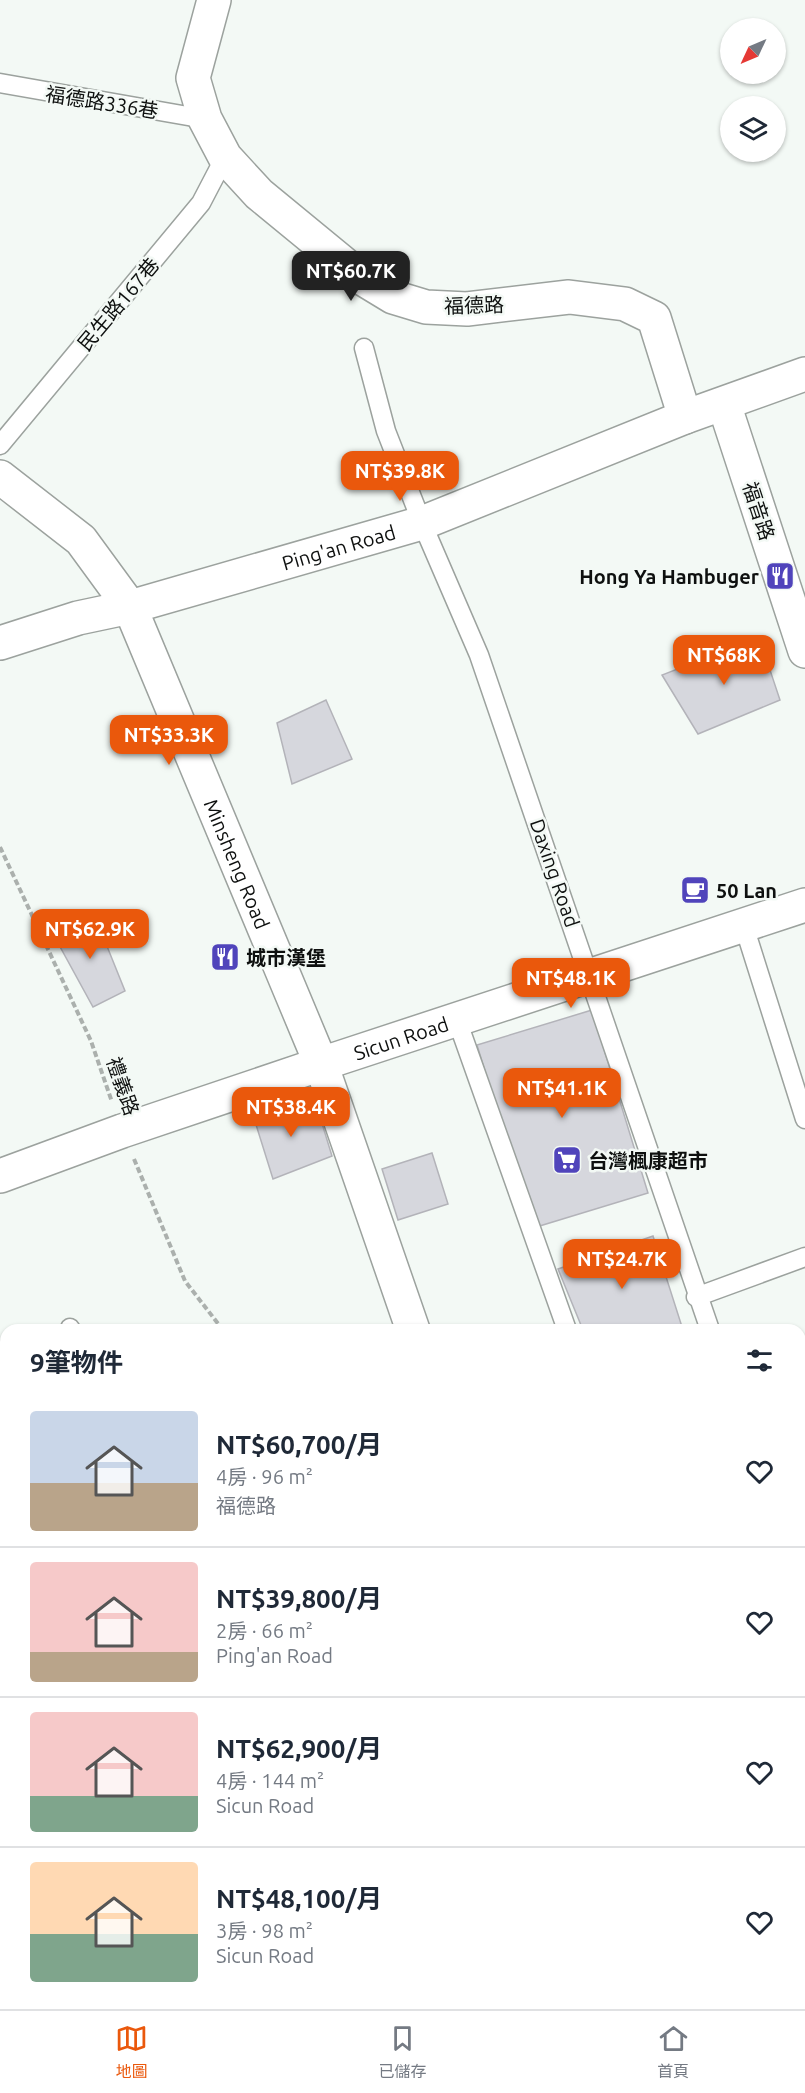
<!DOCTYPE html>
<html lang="zh-TW">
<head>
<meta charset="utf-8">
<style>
	:root { --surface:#fff; --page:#f2f2f3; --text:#1f2937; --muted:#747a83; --line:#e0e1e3; --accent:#ea580c }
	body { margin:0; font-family:Ubuntu,"Noto Sans TC",sans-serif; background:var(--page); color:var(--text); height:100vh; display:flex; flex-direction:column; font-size:22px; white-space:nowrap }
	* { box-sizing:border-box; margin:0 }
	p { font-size:20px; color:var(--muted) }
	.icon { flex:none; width:33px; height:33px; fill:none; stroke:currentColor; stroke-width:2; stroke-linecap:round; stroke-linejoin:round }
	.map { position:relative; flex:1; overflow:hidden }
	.sheet { position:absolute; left:0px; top:1324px; width:806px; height:686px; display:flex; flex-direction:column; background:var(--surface); border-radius:18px 18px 0 0; box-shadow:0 2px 4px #0004 }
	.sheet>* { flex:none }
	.needle { width:39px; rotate:226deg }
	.controls { position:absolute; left:720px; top:18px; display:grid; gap:12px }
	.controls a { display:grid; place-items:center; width:66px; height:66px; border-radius:50%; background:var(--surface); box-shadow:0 2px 4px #0004; font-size:30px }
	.price { position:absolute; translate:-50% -51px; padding:0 14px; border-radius:12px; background:var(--accent); color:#fff; font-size:20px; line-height:39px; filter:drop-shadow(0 2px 3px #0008) }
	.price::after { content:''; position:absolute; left:50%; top:36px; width:18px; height:14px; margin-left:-9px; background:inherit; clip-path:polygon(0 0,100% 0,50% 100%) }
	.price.current { background:#222; color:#fff }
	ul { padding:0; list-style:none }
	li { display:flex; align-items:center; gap:18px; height:150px; padding:0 30px }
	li+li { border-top:2px solid var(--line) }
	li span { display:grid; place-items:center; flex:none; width:168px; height:120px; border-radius:6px; color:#555 }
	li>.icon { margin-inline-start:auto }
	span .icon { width:72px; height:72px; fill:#fffc; stroke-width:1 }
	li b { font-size:26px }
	h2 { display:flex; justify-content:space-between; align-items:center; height:72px; padding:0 30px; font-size:26px }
	.tab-bar { display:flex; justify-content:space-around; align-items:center; height:84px; border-top:2px solid var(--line); background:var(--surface); font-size:16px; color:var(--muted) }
	.tab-bar a { display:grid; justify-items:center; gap:3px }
	.tab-bar .current { color:var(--accent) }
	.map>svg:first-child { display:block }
</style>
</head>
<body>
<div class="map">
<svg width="805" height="2009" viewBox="0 0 805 2009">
	<rect width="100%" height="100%" fill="#f3f9f5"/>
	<path fill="#d6d7dd" stroke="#b3b3b9" stroke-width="1.5" d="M759 637 780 700 698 734 662 675Z
		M326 700 352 759 292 784 277 723Z
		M94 914 125 991 93 1007 52 932Z
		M592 1010 648 1193 533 1228 477 1045Z
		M290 1100 306 1107 320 1117 332 1156 273 1179 253 1115Z
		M432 1153 448 1204 398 1220 382 1169Z
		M653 1236 683 1330H583L558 1269Z"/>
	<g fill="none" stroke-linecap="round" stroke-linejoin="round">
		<g stroke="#9ca29e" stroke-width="21">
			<path id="service" d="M0 83 205 119
				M364 348 386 431 422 523 479 655 710 1330
				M0 445 201 203 225 157
				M743 923 805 1119
				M457 1020 567 1330
				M696 1297 805 1257
				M70 1328 71 1330
				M800 1568 805 1584"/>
		</g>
		<g stroke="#9ca29e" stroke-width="36">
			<g id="minor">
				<path d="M214 0 193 78 205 119 225 157 259 194 360 277 393 297 426 307 467 309 569 297 625 304 654 318 685 417"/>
				<path d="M724 404 805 651"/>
				<path id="s1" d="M0 643 78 618 130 607 422 523 685 417 805 374"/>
				<path d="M0 1176 122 1131 321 1064 413 1330"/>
				<path d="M800 1423 805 1422"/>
				<path d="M0 1720 6 1718"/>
				<path d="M0 1945 6 1964"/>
				<path d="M800 1953 805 1951"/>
				<path d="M19 2004 20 2009"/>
				<path d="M641 2009 655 2004"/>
			</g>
		</g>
		<g stroke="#9ca29e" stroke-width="36">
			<g id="secondary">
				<path id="s2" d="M0 477 81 540 130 607 321 1064 805 905"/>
			</g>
		</g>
		<path stroke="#abb0ad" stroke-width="4" stroke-dasharray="6 3" stroke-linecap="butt" d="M0 847 91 1041 112 1102
			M134 1159 185 1281 223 1330
			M800 1696 805 1694"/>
		<use href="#service" stroke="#fff" stroke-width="18"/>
		<use href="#minor" stroke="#fff" stroke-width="33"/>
		<use href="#secondary" stroke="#fff" stroke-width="33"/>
	</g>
	<defs>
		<g id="restaurant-square" transform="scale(1.5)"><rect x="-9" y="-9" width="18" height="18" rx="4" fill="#5044bb" stroke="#f3f9f5"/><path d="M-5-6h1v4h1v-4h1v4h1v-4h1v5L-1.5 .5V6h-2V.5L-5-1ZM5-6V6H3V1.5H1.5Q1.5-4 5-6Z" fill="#fff"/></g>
		<g id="cafe-square" transform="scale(1.5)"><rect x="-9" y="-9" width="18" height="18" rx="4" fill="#5044bb" stroke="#f3f9f5"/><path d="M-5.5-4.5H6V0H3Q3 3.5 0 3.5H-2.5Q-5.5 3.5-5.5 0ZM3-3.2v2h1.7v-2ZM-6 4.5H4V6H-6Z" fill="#fff"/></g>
		<g id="supermarket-square" transform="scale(1.5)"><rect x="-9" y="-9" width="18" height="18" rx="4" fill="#5044bb" stroke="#f3f9f5"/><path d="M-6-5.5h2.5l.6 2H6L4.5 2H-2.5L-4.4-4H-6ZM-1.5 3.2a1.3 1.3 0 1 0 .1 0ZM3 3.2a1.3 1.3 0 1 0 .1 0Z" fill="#fff"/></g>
	</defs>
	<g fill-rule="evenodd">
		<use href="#restaurant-square" x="780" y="576"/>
		<use href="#cafe-square" x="695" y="890"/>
		<use href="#restaurant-square" x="225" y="957"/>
		<use href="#supermarket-square" x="567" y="1160"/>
	</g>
	<g text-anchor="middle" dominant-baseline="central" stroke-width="5" stroke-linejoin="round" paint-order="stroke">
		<g font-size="20" fill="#0e100f" stroke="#f3f9f5">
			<text transform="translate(102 102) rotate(9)">福德路336巷</text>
			<text transform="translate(118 304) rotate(-50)">民生路167巷</text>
			<text transform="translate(474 305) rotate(-2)">福德路</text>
			<text transform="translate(759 511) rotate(72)">福音路</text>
			<text stroke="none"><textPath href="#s1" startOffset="352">Ping'an Road</textPath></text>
			<text stroke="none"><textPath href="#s2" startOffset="464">Minsheng Road</textPath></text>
			<text transform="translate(555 873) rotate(71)">Daxing Road</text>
			<text stroke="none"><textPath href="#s2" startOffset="765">Sicun Road</textPath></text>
			<text transform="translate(123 1086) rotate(71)">禮義路</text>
		</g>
		<g font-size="20" font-weight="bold" fill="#0e100f" stroke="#f3f9f5" text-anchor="start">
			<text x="759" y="576" text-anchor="end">Hong Ya Hambuger</text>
			<text x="716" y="890">50 Lan</text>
			<text x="246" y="957">城市漢堡</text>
			<text x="588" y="1160">台灣楓康超市</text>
		</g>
	</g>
</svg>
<div class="controls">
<a><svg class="needle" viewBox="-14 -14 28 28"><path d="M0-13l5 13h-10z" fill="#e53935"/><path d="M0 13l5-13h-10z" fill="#747a83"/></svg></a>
<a><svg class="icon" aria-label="layers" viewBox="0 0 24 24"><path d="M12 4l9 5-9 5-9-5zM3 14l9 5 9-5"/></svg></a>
</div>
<b class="price current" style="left:351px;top:302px">NT$60.7K</b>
<b class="price" style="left:400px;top:502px">NT$39.8K</b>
<b class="price" style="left:724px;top:686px">NT$68K</b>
<b class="price" style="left:169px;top:766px">NT$33.3K</b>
<b class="price" style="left:90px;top:960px">NT$62.9K</b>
<b class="price" style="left:571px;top:1009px">NT$48.1K</b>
<b class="price" style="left:562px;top:1119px">NT$41.1K</b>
<b class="price" style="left:291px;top:1138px">NT$38.4K</b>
<b class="price" style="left:622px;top:1290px">NT$24.7K</b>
<section class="sheet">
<h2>9筆物件<svg class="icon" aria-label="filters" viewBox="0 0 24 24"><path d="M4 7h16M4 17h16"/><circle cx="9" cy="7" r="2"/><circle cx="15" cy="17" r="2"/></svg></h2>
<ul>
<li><span style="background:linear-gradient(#c9d6e8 60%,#b9a48a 0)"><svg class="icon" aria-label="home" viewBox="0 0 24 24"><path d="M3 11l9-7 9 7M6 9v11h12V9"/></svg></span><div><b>NT$60,700/月</b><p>4房 · 96 m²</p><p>福德路</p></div><svg class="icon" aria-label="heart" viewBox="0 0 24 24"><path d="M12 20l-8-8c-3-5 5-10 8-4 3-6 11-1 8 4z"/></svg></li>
<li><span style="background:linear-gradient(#f6c9c9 75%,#b9a48a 0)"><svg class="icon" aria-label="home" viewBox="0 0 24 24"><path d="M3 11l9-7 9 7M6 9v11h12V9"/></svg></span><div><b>NT$39,800/月</b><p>2房 · 66 m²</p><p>Ping'an Road</p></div><svg class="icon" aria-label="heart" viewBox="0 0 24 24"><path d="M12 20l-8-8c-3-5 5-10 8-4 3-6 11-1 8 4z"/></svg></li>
<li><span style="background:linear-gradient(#f6c9c9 70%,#7fa58c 0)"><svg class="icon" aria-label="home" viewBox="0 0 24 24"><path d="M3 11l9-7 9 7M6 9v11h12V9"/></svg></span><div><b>NT$62,900/月</b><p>4房 · 144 m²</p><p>Sicun Road</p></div><svg class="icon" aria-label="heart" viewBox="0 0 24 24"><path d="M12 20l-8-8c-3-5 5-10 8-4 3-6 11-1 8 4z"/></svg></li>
<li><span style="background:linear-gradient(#ffd9b3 60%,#7fa58c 0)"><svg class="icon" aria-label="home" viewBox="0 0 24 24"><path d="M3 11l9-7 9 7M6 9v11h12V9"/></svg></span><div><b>NT$48,100/月</b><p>3房 · 98 m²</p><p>Sicun Road</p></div><svg class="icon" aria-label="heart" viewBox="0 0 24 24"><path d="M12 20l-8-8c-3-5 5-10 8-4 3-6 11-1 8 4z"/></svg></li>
</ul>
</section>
</div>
<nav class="tab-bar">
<a class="current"><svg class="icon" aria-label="map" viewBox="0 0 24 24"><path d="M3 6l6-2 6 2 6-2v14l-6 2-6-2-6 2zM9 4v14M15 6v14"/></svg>地圖</a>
<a><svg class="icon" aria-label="saved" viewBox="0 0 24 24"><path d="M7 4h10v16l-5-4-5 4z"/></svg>已儲存</a>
<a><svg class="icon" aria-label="home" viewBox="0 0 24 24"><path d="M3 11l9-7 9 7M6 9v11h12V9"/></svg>首頁</a>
</nav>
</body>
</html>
